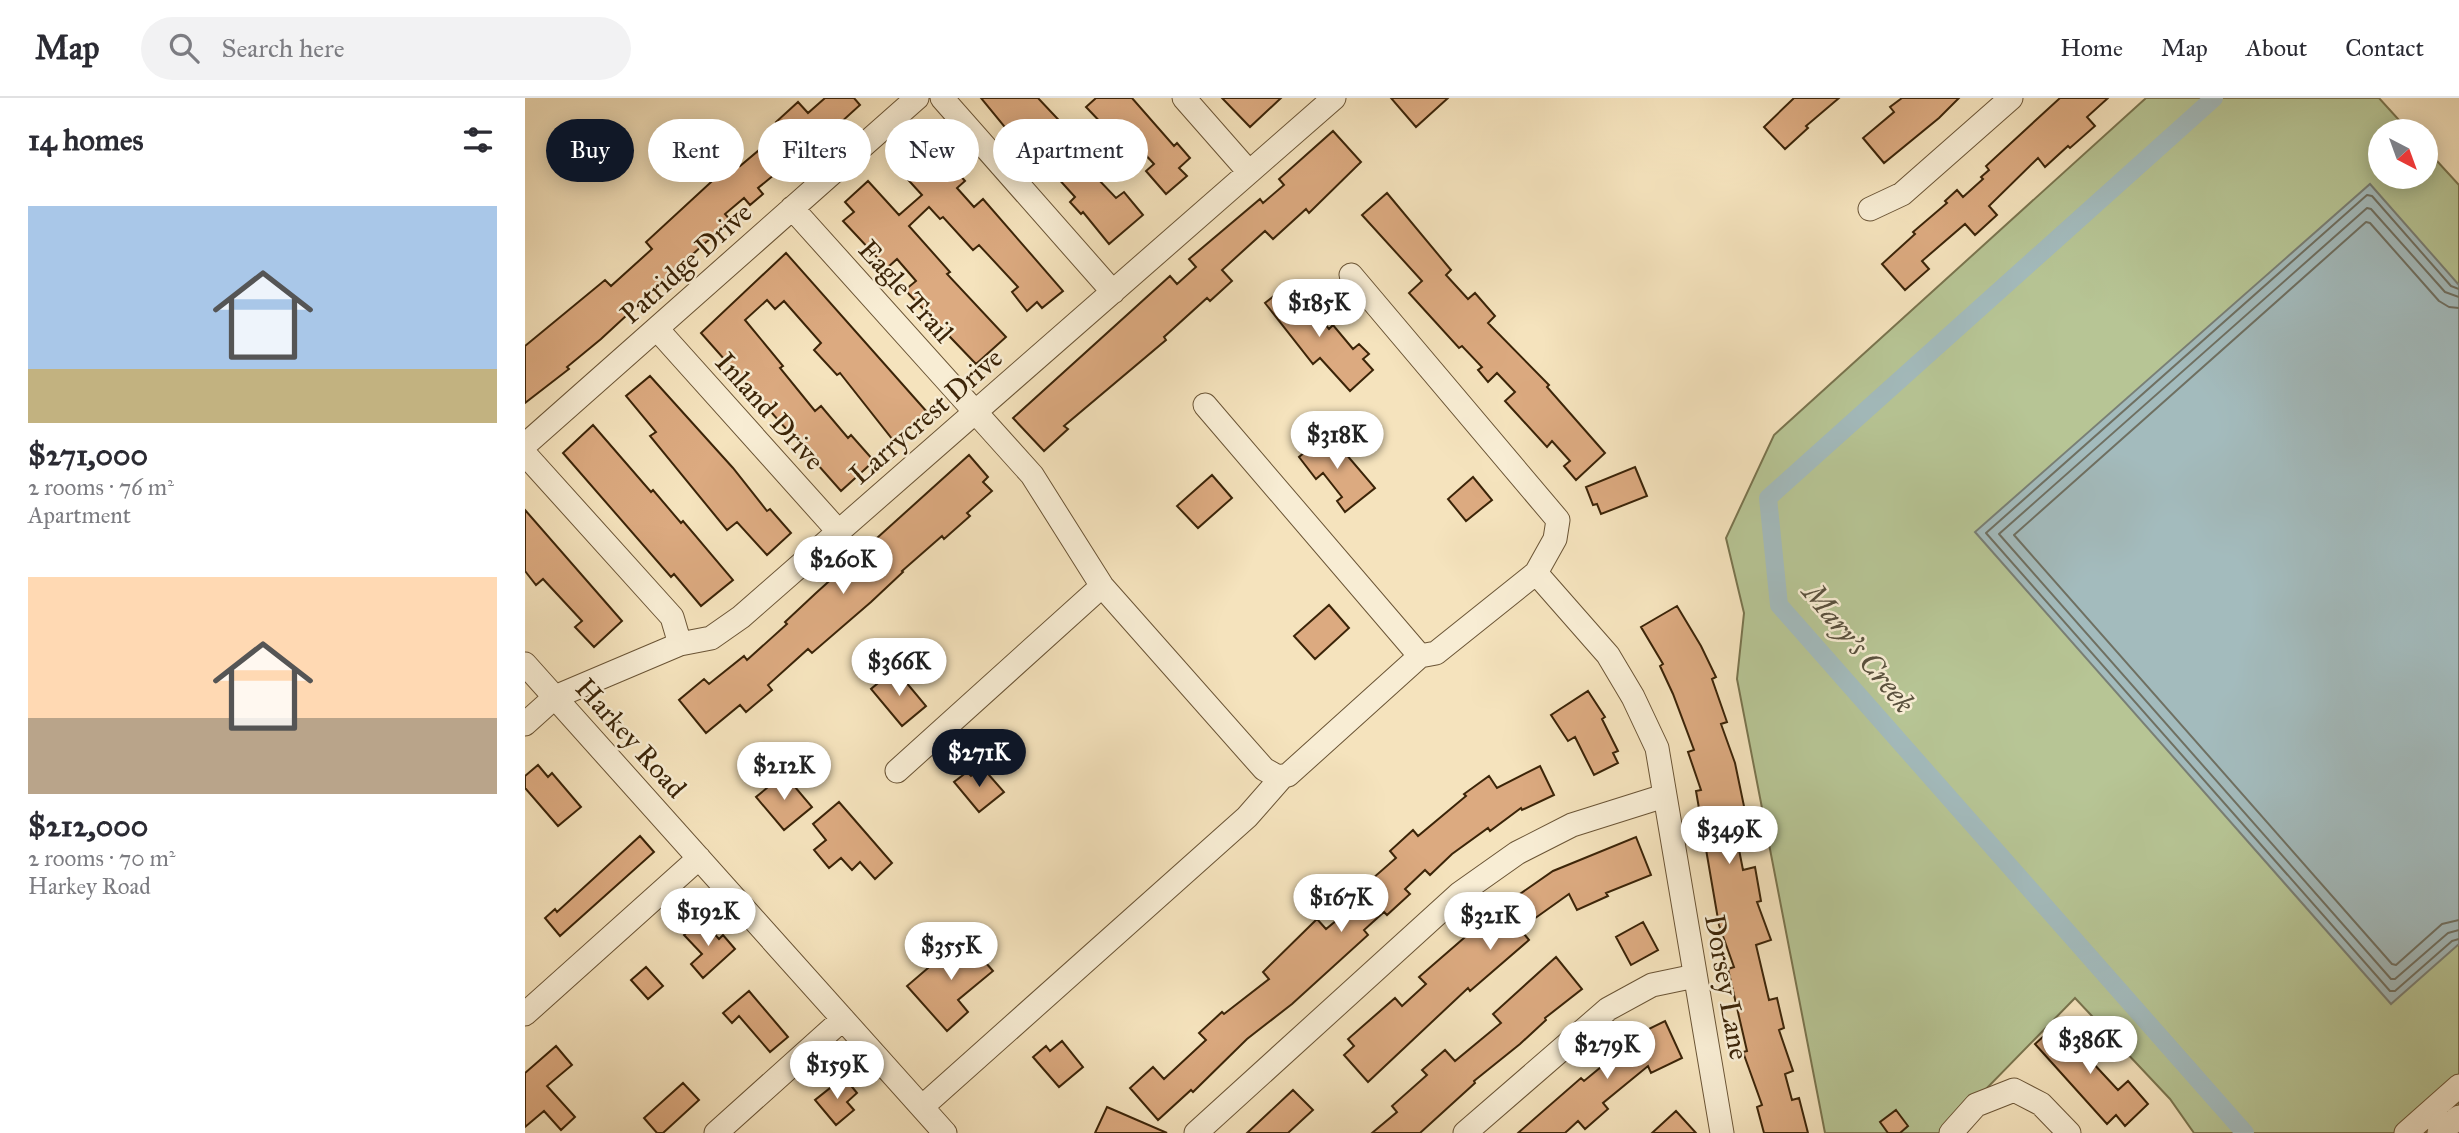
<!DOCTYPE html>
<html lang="en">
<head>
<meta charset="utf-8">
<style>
	:root { --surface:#fff; --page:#f2f2f3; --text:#2b2b33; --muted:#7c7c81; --line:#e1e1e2; --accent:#111827 }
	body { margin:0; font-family:"IM FELL Great Primer",serif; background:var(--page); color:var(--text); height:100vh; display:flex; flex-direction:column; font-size:26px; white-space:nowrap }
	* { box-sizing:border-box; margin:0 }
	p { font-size:23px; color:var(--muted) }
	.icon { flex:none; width:38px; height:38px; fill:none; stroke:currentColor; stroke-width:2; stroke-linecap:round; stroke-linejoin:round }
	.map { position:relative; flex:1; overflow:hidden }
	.details { display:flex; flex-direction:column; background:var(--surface); width:525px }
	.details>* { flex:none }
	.guide { position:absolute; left:21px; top:21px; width:665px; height:63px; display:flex; gap:14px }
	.needle { width:46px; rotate:139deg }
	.controls { position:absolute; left:1843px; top:21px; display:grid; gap:14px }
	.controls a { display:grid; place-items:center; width:70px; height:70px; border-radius:50%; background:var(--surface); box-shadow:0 4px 18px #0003; font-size:35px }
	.price { position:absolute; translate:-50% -60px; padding:0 16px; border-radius:24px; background:#fff; color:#222; font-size:23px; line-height:46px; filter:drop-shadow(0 2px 4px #0008) }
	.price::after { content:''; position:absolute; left:50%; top:42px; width:21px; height:16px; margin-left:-10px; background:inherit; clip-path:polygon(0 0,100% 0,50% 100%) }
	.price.current { background:var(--accent); color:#fff }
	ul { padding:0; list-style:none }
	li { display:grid; align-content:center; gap:14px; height:371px; padding:0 28px }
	li span { display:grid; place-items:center; height:217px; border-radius:0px; color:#555 }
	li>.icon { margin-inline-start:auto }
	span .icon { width:126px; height:126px; fill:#fffc; stroke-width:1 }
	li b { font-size:30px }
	h2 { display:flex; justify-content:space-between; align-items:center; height:84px; padding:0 28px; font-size:30px }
	.chip { padding:0 24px; border-radius:32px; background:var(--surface); box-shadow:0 4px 18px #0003; font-size:24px; line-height:63px }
	.chip.current { background:var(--accent); color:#fff }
	header { display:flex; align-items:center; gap:42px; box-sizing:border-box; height:98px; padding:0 35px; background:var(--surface); border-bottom:2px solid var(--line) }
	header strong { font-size:33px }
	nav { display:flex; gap:38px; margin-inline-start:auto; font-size:24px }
	.search { width:490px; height:63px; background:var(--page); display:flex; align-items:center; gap:18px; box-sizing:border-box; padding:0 24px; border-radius:38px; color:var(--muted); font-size:26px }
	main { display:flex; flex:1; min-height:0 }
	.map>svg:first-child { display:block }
</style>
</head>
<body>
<header>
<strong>Map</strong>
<div class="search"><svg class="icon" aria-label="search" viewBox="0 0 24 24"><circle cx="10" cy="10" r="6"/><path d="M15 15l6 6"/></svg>Search here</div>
<nav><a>Home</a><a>Map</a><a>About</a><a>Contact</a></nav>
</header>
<main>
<section class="details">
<h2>14 homes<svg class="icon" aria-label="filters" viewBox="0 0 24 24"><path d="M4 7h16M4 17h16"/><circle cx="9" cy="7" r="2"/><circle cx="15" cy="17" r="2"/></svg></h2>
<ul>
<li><span style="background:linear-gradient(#a9c7e8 75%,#c2b280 0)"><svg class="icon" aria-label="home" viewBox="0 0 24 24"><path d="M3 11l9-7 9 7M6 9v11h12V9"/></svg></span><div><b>$271,000</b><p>2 rooms · 76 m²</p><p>Apartment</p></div></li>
<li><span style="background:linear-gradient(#ffd9b3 65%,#b9a48a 0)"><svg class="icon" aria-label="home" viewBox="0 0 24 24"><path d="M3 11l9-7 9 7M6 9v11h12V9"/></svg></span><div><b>$212,000</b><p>2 rooms · 70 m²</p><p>Harkey Road</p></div></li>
</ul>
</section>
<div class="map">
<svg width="1934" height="1035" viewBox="0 0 1934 1035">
	<rect width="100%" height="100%" fill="#f5e3bd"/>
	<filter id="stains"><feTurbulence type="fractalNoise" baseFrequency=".00286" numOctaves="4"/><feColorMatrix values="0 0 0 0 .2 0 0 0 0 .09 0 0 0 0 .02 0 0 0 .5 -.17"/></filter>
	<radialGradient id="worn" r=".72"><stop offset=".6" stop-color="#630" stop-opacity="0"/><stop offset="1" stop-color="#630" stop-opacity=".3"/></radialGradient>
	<path fill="#b7c595" stroke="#79744e" stroke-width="2" d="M1621 0H1854L1884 33H1855V79H1900L1901 51 1934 87V1035H1669L1645 1001 1550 900 1418 1035H1300L1212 581 1219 515 1201 440 1249 337Z"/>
	<path fill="#a3bbbd" stroke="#797f75" stroke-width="2" d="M1845 86 1934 187V846L1866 906 1450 434Z"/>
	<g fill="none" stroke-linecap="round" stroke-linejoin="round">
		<path stroke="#6f7062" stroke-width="2" d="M1934 191 1926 188 1847 98 1842 97 1461 435 1865 893H1870L1927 843 1934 841
			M1934 199 1920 194 1846 111 1842 110 1474 436 1866 881H1870L1923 835 1934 832
			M1934 210 1924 209 1914 203 1845 125 1841 124 1489 437 1867 866 1871 867 1917 826 1934 822"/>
		<path stroke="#a3bbbd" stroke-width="18" d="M1689 0 1243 400 1254 507 1720 1035"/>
	</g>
	<path fill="#dcaa80" stroke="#3b2408" stroke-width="2" d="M300 0H329L335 7 258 77 255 72 233 90 238 96 225 107 219 100 200 116 207 124 180 145 76 241 42 269 44 271 0 305V248L80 182 86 188 127 151 121 144 210 62 215 68 258 32 251 24 273 4 283 15Z
		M456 0H513L561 51 552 59 591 100 599 94 618 117 584 146 558 114 556 116 545 104 550 99 531 78 528 81 500 47 497 50Z
		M571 0H607L649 48 652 45 665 60 654 70 662 78 641 96 621 73 629 66 591 25 583 32 561 9Z
		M697 0H756L725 29Z
		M866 0H923L891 29Z
		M1269 0H1314L1281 28 1283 30 1260 51 1239 29Z
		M1377 0H1434L1414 20 1359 65 1338 40 1369 14 1365 9Z
		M1535 0H1583L1562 19 1570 28 1545 50 1543 48 1520 69 1513 60 1464 108 1472 117 1450 137 1440 126 1397 163 1404 171 1380 192 1357 166 1390 136 1388 134 1422 105 1420 103 1432 92 1438 99 1458 81 1456 79 1464 72 1461 68Z
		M808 33 836 64 784 115 781 111 748 141 740 133 697 172 707 183 685 203 682 200 639 239 641 242 539 328 543 331 519 353 488 320 645 178 652 186 671 169 664 161 735 101 738 105 759 87 754 81Z
		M405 43 440 83 432 90 449 109 458 101 538 193 517 210 512 204 502 213 487 194 493 189 454 147 448 152 418 119 415 121 404 109 384 128 425 174 422 176 481 239 451 266 380 192 391 183 372 161 362 170 318 123 329 114 320 104 343 83 374 117 397 97 366 63 387 44 394 52Z
		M862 95 926 172 921 177 943 201 950 195 970 218 963 225 1024 287 1022 289 1080 355 1051 382 1039 368 1045 363 1027 343 1022 349 980 303 990 294 972 275 963 284 953 272 957 269 937 248 934 250 884 195 897 183 837 117Z
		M261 155 402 314 368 342 315 275 312 277 289 252 296 245 259 203 250 211 242 202 220 222 258 268 255 270 290 313 296 308 323 340 326 337 349 363 316 393 176 235Z
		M764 186 793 222 795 220 804 231 808 227 828 251 834 246 844 256 838 261 848 272 825 293 795 260 788 266 740 205Z
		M125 278 208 370 242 413 245 411 266 435 242 457 212 424 202 432 125 338 131 334 101 298Z
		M68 327 126 394 128 392 156 425 158 423 208 482 176 508 149 476 146 479 38 355Z
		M803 335 850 390 820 414 812 403 817 399 798 375 791 381 774 359Z
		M444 357 463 379 458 384 467 393 442 415 445 418 419 441 417 438 377 473 378 474 346 504 287 555 283 551 243 587 247 592 221 614 215 607 181 635 154 602 179 581 184 586 219 558 222 562 262 526 260 524 291 495Z
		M1110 369 1122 398 1076 416 1072 406 1068 407 1061 389Z
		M687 377 707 400 673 430 652 408Z
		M948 379 967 402 941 423 923 401Z
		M0 412 97 523 69 549 50 529 57 523 18 481 11 487 0 473Z
		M804 507 824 530 790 561 769 538Z
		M1152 508 1176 548 1191 579 1187 581 1202 624 1196 626 1210 665 1220 713 1207 716 1218 772 1230 769 1236 803 1232 804 1246 842 1231 847 1244 902 1252 900 1259 930 1254 932 1268 973 1260 976 1267 1002 1274 1000 1283 1035H1239L1232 1009 1237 1007 1218 954 1222 953 1203 871 1209 869 1194 827 1171 693 1176 692 1163 654 1169 652 1148 596 1135 568 1138 566 1116 529Z
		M370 571 401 608 377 628 346 591Z
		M1063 593 1080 619 1077 621 1093 653 1088 655 1093 665 1069 677 1050 639 1043 643 1026 617Z
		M13 667 23 679 27 675 56 709 33 728 0 690V678Z
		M1015 668 1029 697 997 712 996 710 965 733 963 730 927 756 905 777 900 772 880 791 885 796 862 817 859 814 839 832 843 837 767 906 722 941 668 994 666 992 633 1022 605 990 628 969 639 981 681 942 674 935 697 914 699 916 744 881 738 874 792 821 801 831 853 788 847 781 871 760 865 753 888 732 893 738 941 698 939 696 964 678 972 690Z
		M457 669 479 694 454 714 429 684 442 674 446 678Z
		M259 676 287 709 259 732 231 699Z
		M314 704 367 765 350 781 335 764 327 772 316 760 304 770 289 752 301 742 288 726Z
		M115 738 129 754 35 838 20 820 30 811 32 814Z
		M1111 739 1126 777 1081 795 1083 798 1052 812 1044 796 995 831 1004 842 945 893 943 890 843 984 819 957 829 948 823 941 870 900 877 908 901 886 894 879 969 814 974 820 996 803 992 798 1028 773Z
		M176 821 194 841 198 837 210 851 178 880 166 866 177 856 159 837Z
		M1118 824 1133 852 1106 867 1091 839Z
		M445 834 453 844 447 849 468 873 433 902 443 914 422 933 382 888Z
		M1031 859 1057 891 1020 920 1021 922 995 946 949 983 950 985 895 1035H847L872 1014 867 1008 902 977 897 972 920 952 930 963 976 925 968 916Z
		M121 869 138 888 123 901 106 882Z
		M224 893 263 939 245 954 214 918 207 925 198 915Z
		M1140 923 1157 960 1126 975 1123 968 1078 1005 1083 1011 1060 1031 1053 1023 1040 1035H993L1056 980 1059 983 1082 964 1079 960 1099 943Z
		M1545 924 1562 942 1553 949 1593 992 1603 983 1623 1006 1600 1028 1591 1017 1582 1026 1510 946 1530 928 1535 933Z
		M537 943 558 969 534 989 508 959 521 948 525 953Z
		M31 948 47 967 22 988 50 1019 36 1032 19 1013 0 1029V975Z
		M319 979 332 995 322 1004 329 1012 311 1027 290 1002Z
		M158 985 174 1002 138 1035H132L119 1020Z
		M768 992 788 1012 763 1035H722Z
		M582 1009 642 1035H570Z
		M1371 1012 1383 1028 1375 1035H1363L1355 1024Z
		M1151 1013 1171 1035H1127Z"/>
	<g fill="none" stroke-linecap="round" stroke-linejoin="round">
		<g stroke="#6a5435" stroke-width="25">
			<path id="minor" d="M417 0 588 194
				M659 0 724 74
				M267 110 507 377 577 488 739 671 753 679 763 677 895 558
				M1345 111 1377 96 1486 0
				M826 177 1033 422 1030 441 1011 475 1083 557 1108 599 1132 650 1197 1035
				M132 231 314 434
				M680 307 895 558 911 555 1011 475
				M0 347 392 0
				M0 356 147 519 155 546
				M0 566 420 1035
				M0 626 30 599 155 546 186 540 216 519 809 0
				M372 673 577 488
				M0 916 174 760
				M397 1009 722 719 758 678
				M191 1035 318 921
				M671 1035 934 796 992 755 1047 727 1139 698
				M940 1035 1083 911 1127 887 1170 878
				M1426 1035 1451 1007 1489 992 1516 1006 1544 1035
				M1881 1035 1934 988
				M1914 1035 1934 1019"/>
		</g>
		<use href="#minor" stroke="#f8edd4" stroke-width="23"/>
	</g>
	<g text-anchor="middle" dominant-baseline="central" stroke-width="5" stroke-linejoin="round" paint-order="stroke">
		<g font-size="28" fill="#3b2408" stroke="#f8edd4">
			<text transform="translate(161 165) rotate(-42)">Patridge Drive</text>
			<text transform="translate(381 193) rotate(48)">Eagle Trail</text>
			<text transform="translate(245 313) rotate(48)">Inland Drive</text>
			<text transform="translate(401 318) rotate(-41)">Larrycrest Drive</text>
			<text transform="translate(106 640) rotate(48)">Harkey Road</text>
			<text transform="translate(1202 889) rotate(80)">Dorsey Lane</text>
		</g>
		<g font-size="30" font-style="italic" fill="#5a513e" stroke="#f8edd4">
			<text transform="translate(1334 550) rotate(51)">Mary's Creek</text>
		</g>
	</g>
	<rect width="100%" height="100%" filter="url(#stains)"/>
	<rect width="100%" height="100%" fill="url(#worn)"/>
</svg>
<div class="controls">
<a><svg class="needle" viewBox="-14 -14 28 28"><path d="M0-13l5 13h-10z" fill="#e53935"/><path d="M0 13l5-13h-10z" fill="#7c7c81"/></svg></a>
</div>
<b class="price" style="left:794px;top:241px">$185K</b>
<b class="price" style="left:812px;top:373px">$318K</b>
<b class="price" style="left:318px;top:498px">$260K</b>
<b class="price" style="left:374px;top:600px">$366K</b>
<b class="price current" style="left:454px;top:691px">$271K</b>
<b class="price" style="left:259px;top:704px">$212K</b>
<b class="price" style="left:1204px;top:768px">$349K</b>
<b class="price" style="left:816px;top:836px">$167K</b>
<b class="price" style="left:183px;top:850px">$192K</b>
<b class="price" style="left:965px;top:854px">$321K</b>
<b class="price" style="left:426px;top:884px">$355K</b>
<b class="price" style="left:1565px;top:978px">$386K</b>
<b class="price" style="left:1082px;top:983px">$279K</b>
<b class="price" style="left:312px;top:1003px">$159K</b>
<div class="guide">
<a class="chip current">Buy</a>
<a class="chip">Rent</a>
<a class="chip">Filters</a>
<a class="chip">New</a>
<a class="chip">Apartment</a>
</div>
</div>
</main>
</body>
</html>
